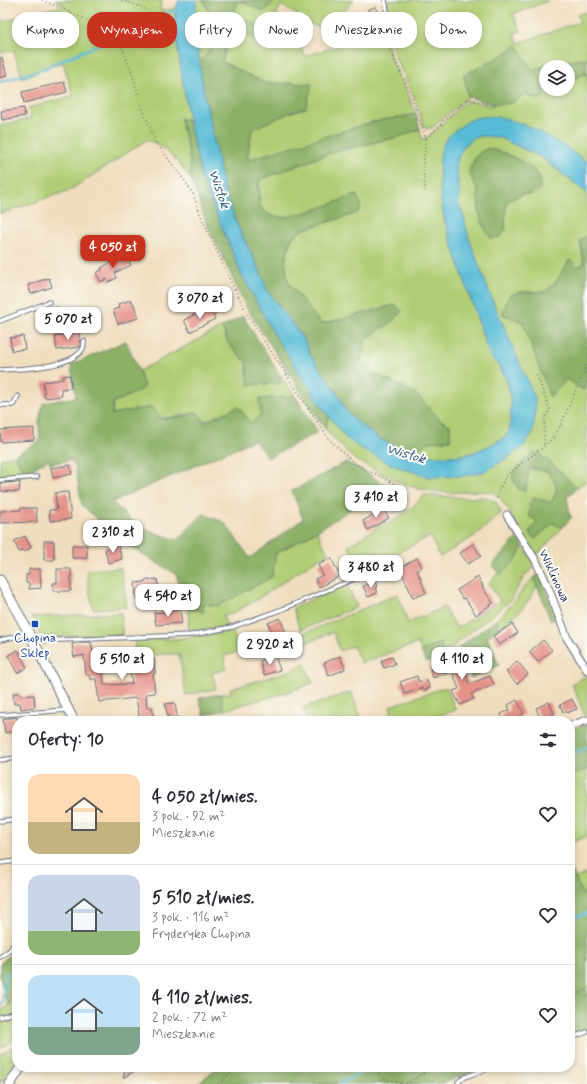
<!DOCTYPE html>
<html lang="pl">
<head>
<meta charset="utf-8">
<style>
	:root { --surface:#fff; --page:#f2f2f3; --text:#2b2b33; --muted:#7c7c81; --line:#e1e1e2; --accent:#c8321e }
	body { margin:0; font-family:Mynerve,sans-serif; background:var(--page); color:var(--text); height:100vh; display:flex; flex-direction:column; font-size:15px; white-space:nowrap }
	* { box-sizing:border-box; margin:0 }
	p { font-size:13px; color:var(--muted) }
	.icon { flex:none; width:22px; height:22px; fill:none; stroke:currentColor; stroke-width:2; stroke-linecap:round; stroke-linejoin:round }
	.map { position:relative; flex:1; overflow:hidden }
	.panel { position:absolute; left:12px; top:716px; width:563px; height:356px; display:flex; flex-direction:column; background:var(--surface); border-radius:16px; box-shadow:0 2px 6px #0003 }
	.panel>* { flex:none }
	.hud { position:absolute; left:12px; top:12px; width:563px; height:36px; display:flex; gap:8px }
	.controls { position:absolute; left:539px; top:60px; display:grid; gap:8px }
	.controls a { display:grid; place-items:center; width:36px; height:36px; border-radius:50%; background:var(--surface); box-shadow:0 2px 6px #0003; font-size:20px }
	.price { position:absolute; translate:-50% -34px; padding:0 9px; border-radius:8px; background:#fff; color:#222; font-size:13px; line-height:26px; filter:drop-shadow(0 1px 2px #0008) }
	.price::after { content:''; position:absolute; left:50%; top:24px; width:12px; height:9px; margin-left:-6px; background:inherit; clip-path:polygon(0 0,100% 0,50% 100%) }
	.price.on { background:var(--accent); color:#fff }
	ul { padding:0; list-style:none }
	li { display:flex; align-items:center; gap:12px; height:100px; padding:0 16px }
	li+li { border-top:1px solid var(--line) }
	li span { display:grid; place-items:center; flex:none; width:112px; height:80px; border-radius:12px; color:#555 }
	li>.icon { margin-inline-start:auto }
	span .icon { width:48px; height:48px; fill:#fffc; stroke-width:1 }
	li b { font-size:17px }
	h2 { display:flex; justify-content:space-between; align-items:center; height:48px; padding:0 16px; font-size:17px }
	.tag { padding:0 14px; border-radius:16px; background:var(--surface); box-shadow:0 2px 6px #0003; font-size:14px; line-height:36px }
	.tag.on { background:var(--accent); color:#fff }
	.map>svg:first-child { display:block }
</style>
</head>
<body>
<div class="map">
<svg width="587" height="1084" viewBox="0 0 587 1084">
	<rect width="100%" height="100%" fill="#fdfcf7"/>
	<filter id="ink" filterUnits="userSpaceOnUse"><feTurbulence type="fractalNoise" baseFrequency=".025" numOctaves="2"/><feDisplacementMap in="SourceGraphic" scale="8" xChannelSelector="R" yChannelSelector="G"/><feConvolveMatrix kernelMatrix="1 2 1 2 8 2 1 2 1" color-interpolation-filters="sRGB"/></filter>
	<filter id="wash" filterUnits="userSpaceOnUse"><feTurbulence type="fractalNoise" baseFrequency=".012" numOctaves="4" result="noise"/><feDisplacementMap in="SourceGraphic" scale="16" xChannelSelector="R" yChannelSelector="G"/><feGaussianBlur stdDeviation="0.9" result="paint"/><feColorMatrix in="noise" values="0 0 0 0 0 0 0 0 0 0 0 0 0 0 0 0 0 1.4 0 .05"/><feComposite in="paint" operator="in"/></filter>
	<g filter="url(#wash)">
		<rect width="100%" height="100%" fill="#efdebd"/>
		<path fill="#b0cd74" stroke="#667e69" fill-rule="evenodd" d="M55 0H162L160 11 176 8 174 25 189 121 180 118 189 153 191 179C179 163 167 146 147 140L70 190 0 214V126L31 118 28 108 73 96 63 62 22 78 14 50 0 53V22L65 5Z
			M196 0H204L209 12H214L224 20 208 53 199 62 195 30Z
			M238 0 264 12 274 0H354C343 14 335 20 319 27L313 25 281 5 274 19 306 38 301 46 304 56 387 33 390 57 407 92 416 114 373 122 247 161 252 129 291 112 306 108 298 83H265L222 62 232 23 241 31 272 49 301 46 300 40H290L278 33 266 30 234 14Z
			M387 0H547L548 1 513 14 521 31 514 34 518 43 580 22 577 14 587 12V58L552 64 544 67 532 69 517 45 503 55 464 75 468 97 432 128 426 129 424 127 414 96 393 53 391 23Z
			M584 74 587 75V162L566 147 469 121 452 133 445 142 442 197 444 220 490 356C504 371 507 380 511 399 512 408 513 422 510 430 507 436 500 440 494 443 469 457 441 460 414 453L427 442 450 440V425L440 420 415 393 371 372 361 361 366 339 389 324 402 312 396 305 321 324 288 282 285 260 292 238 302 230 358 213 357 195C336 201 291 223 272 216 267 214 263 209 259 206V180L333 152 398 137 420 129 422 139 427 138 462 105 468 101 491 106C496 101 503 104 509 103 518 101 521 93 529 92 533 92 540 94 544 94L546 89H568V81Z
			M482 136 498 137 541 157 587 193V236L580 240 584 264 577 267 570 260 556 282 545 292H521L502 314 523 322 550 397 567 379 583 390 587 378V480L577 488 547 459 524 460 526 491 527 480 529 468 548 472C558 486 559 487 551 503L534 497 537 522 535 539 553 523 562 528 536 556 517 526 509 511 501 499 492 492 475 491 451 493 419 489 394 480 354 459 325 429 329 416 345 437 392 465 506 459 525 378 493 302 469 239 463 214 458 204 460 197 456 166 459 155 464 146 473 138ZM504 152 532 168 540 179 531 194H522L506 202 505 230 500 237 491 238 479 213 478 192Z
			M222 327 228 343 246 362 249 385 280 383V375L295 396 259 399 261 415 251 423 238 407 204 422 197 412C165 422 144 417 112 414L113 402 122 399 144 388 139 371Z
			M15 455 20 465 29 471 20 477 0 479V459Z
			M424 495 466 498 485 497 496 502 501 513 476 535 440 557 430 536 362 571 348 546 385 522 387 524C401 518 414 506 424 495Z
			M317 531 328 554 319 558 253 602 229 615 223 616 227 626 189 632 188 607 203 612 204 603 276 553Z
			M523 546 536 566 526 574 510 601 443 654 440 643 421 651 418 643 361 663 353 646 340 651 333 632 304 644 302 634 398 594 408 623 444 607 457 628 500 601 489 583 498 573 501 574 516 560Z
			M121 568 127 607 93 609 88 584 87 570Z
			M536 575H539L534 578 537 585C528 605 517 615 500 628L496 620 516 600 525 586Z
			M347 584 357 607 300 630 293 608Z
			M121 613 122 635 40 637 35 620 31 617Z
			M233 631 238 652 224 656 226 669 212 673 216 689 186 695 179 654 133 655 136 639H176Z
			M305 664 313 683 288 692 224 710 221 694 231 693 230 689 289 671Z
			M587 675V715L585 716 572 684Z
			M446 687 456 710 422 721H394L390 706Z
			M351 692 361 717 347 721H308L303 708Z
			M587 769V836L570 843V773L572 775Z
			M587 873V893L582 895 575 878Z
			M17 1000V1038L0 1048 1 1010Z
			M17 1044V1057L0 1084V1055Z"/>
		<path fill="#8cb066" stroke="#547062" d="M204 0H238L234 14 266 30 278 33 290 40H300L301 46 272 49 241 31 232 24 222 62 265 83 312 84 306 108 291 112 252 129 247 160 373 122 416 114 420 129 398 137 333 152 259 180V206C263 209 267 214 272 216 289 222 338 201 356 195L361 204 358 213 302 230 292 238 285 260 288 282 321 324 396 305 402 312 389 324 366 339 361 361 371 372 415 393 440 420 450 425V440L427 442 414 453 381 440 361 425 345 410 339 396 310 354 304 340 267 290 261 273 238 227 224 191 203 87 199 62 208 53 223 20 214 12H209Z
			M239 0H274L264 12Z
			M517 45 532 69 544 67 552 64 587 58V75L584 74 568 81V67H546V89L542 98 537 99 528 96V92C521 95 517 102 509 103 504 104 497 104 493 104 488 104 474 98 468 97L464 75 503 55Z
			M180 118 189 121 202 179 241 273 274 334 329 416 325 429 246 307 229 271 206 222 191 179 189 153Z
			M489 148C503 152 536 165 540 179 541 182 540 186 540 189L531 194H522L506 202 505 230 500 237 491 238 485 229 479 213 478 192 469 172C474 159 475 153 489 148Z
			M587 236V378L583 390 567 379 550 397 523 322 502 314 509 295 521 292H545L556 282 570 259 577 267 584 264 580 240Z
			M243 316 280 375V383L249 385 246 362 228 343 222 327Z
			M126 341 139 371 144 388 122 399 113 402 112 414 151 407 163 419 181 417 197 412 205 422 238 407 251 423 261 415 259 399 295 396 318 432 268 458 254 440 112 502 138 527 177 540 203 514 224 522 250 558 303 519 292 491 346 462 367 473 386 486 317 531 276 553 272 577 218 606 204 604 203 612 188 607 182 595 176 574 122 542 82 505 75 466 70 460 50 464 49 459 29 471 20 465 15 455 40 441 39 422 43 403 76 397 71 365Z
			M535 452 547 459 577 488 567 497 570 516 572 517 562 528 553 523 535 539 529 532 537 522 529 516 530 503 534 497 551 503C559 488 558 486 548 472L530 468 527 480 526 491 518 489 512 477C518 466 525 459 535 452Z
			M517 538 523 546 516 560 501 574 498 573 492 565Z
			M539 575 543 580 556 618 551 621 534 578Z
			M496 620 500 628 487 637 499 665 471 678 459 647Z
			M441 643 443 654 436 658 426 662 421 651Z
			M221 694 224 710 204 715 199 698Z
			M587 723V769L572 775 570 773V758L575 757 570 745V730Z
			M572 870 582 894 587 893V1030L570 1036V872Z
			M17 952V1000L8 1005 0 977V964L11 954Z
			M218 1067H486L440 1084H197Z"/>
		<path fill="#58bbd6" stroke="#3a759a" d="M179 0H196L195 30 203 87 224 191 238 227 261 273 267 290 304 340 310 354 339 396 345 410 361 425 381 440 414 453 428 456H459L471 454 499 441 506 436 510 429 511 404 508 382 499 365 490 356C480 326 470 296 460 267 455 251 449 236 445 221 440 203 436 159 444 143 448 135 457 129 464 124 498 99 558 142 587 162V193L541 157 498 137 482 136 473 138 464 146 459 155 456 166 460 197 458 204 463 214 469 239 493 302 535 398V411L534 424 532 433 524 446 506 459 483 472 464 476 429 477 392 465 357 446 345 437 322 407 274 334 241 273 202 179 189 121 174 25 176 8Z"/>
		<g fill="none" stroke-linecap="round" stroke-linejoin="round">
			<path stroke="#58bbd6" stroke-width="2.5" d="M118 35 155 17 179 10
				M0 82 35 72 113 38
				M570 754 582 750 587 747
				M570 919 587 913
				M0 1005 3 1003 5 976 17 967
				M339 1084 373 1067"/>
		</g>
		<g id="blocks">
			<path fill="#e49187" d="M376 7 381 26 372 28 368 9Z
				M2 57 7 76 0 78V58Z
				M64 82 67 92 24 103 22 92Z
				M24 108 25 116 2 120 1 111Z
				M126 254 131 265 115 273 117 278 108 282 107 279 101 282 96 273 102 270 101 268Z
				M49 278 52 287 31 294 28 285Z
				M131 300 133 304H134L138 318 118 324 113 310 119 308 118 304Z
				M58 307 59 318 45 319 44 309Z
				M212 308 216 314 213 316 215 319 190 332 184 320 198 313 199 315Z
				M79 332 80 347 57 350 55 336Z
				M23 336 25 349 12 351 10 338Z
				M70 375 71 388 61 389 62 396 45 398 43 382 63 379V376Z
				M34 428V440L1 442 0 430Z
				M70 465 72 474 53 478 51 468Z
				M20 482 19 492 1 491V483Z
				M68 492 71 519 50 521 49 510H57L55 493Z
				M20 508H36L37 522 0 523V511L21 510Z
				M383 509 389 518 368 530 363 521Z
				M25 536 31 548 24 552 23 550 19 552 14 541Z
				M44 541H54V560H44Z
				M473 544 481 556 468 564 460 553Z
				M72 545H87V558H72Z
				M118 545 122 559 108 563 105 549Z
				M331 558 340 576 319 587 315 579 323 575 318 565Z
				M417 558 422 567 417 570 426 593 413 598 404 577 398 569Z
				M29 569H40L41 588 29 589V583H26V575H29Z
				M57 569H71V591H53V583H57Z
				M478 577 483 586 482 587 493 603 476 615 465 598 463 599 457 590Z
				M157 579 160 597 153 598V595L136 598 135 583 144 582 145 580Z
				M375 581 377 587 375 588 377 593 368 597 363 586Z
				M180 610 182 623 156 625 154 613Z
				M280 618 286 633 271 639 269 632 271 631 268 623Z
				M512 624 518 633 499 645 493 636Z
				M543 640 552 650 538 662 529 652Z
				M80 642H91L95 664H102L104 685 132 684 129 662 154 659 155 674H153L155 693 146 694 147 708 152 707 154 721H140L136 698 99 702 96 679H90L89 675H86L84 655 74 657 72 644Z
				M18 650 27 668 17 673 8 655Z
				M275 656 280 670 264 675 260 661Z
				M340 656 345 669 329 676 324 663Z
				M392 657 395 664 384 668 381 661Z
				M460 658 469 684 490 676 494 685 471 694 474 699 460 705 453 691 459 689 452 671 433 678 430 669Z
				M517 661 528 674 517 684 506 672Z
				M417 676 419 682 426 679 430 688 423 691 422 688 405 694 400 682Z
				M13 693H20L21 696 34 695 35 707 21 709 20 703 14 704Z
				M572 699 577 709 567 713 566 711 563 712 560 705Z
				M517 700 524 714 516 718 517 721H504L501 714 510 710 508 705Z
				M549 702 554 714 541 719 536 708Z
				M175 703 177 717 168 718 165 704Z
				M17 717V731L5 733 3 719Z
				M122 1067H141L123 1078 125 1071Z"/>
		</g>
	</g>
	<g filter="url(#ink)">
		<use href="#blocks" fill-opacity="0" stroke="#656c7f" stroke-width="1"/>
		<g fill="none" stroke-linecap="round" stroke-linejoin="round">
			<g stroke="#656c7f" stroke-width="5.5">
				<path id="lane" d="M385 0 390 29
					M0 321 49 302
					M0 370C20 369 70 368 82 350 84 348 84 344 84 341
					M0 405H13L18 396
					M0 480 37 477
					M0 640 28 634
					M34 641 192 635 232 627 283 609 375 570
					M0 715 67 710
					M0 760 17 758
					M0 821 17 819
					M0 863 17 861
					M0 957 10 950 17 939
					M0 1017 17 1012
					M570 1038 587 1032
					M458 1084V1082L465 1077 492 1067"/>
			</g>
			<g stroke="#656c7f" stroke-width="9">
				<path id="street" d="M507 515 536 561 548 587 567 638 587 670
					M570 726 587 720"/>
			</g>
			<g stroke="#656c7f" stroke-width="11">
				<path id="secondary" d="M0 580 38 650 74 721
					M10 1084 21 1067"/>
			</g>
			<path stroke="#656c7f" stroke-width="1.5" stroke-dasharray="1 3" stroke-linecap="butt" d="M42 0 112 31 123 50 132 73 142 107 155 141 187 184 193 194 203 221 228 276 251 321 328 438 355 464 399 486
				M122 0 146 9
				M390 34V50L410 92 426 138 423 168 425 191
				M426 138 468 99 490 105
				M537 375 550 410 545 418 544 446
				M497 498 500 487 507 475 544 446 553 438 560 427 587 364
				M570 996 587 990
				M374 1067 381 1077 403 1084
				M218 1084 237 1067
				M406 1084 433 1067"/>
			<use href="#lane" stroke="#fff" stroke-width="3.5"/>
			<use href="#street" stroke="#fff" stroke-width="7"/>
			<use href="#secondary" stroke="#fff" stroke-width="9"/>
		</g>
	</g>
	<rect fill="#1a4fb4" stroke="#fdfcf7" stroke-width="1.5" x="31" y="620" width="8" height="8" rx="2"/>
	<g text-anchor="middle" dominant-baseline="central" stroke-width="4" stroke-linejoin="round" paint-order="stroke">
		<g font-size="13" fill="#1b2f5e" stroke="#fdfcf7">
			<text transform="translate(554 576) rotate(65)">Wiklinowa</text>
		</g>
		<g font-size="13" fill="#164399" stroke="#fdfcf7">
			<text x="35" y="638">Chopina<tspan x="35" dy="15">Sklep</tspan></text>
		</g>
		<g font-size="14" font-style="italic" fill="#2d5982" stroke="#fdfcf7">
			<text transform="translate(219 189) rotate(71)">Wisłok</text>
			<text transform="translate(406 454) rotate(16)">Wisłok</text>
		</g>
	</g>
</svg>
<div class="controls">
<a><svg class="icon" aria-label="layers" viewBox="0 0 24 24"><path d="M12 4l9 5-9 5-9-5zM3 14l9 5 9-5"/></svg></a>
</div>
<b class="price on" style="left:113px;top:269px">4 050 zł</b>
<b class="price" style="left:200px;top:320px">3 070 zł</b>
<b class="price" style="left:68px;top:341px">5 070 zł</b>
<b class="price" style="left:376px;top:519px">3 410 zł</b>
<b class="price" style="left:113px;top:554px">2 310 zł</b>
<b class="price" style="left:371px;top:589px">3 480 zł</b>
<b class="price" style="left:168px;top:618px">4 540 zł</b>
<b class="price" style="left:270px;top:666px">2 920 zł</b>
<b class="price" style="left:122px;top:681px">5 510 zł</b>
<b class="price" style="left:462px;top:681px">4 110 zł</b>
<div class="hud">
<a class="tag">Kupno</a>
<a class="tag on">Wynajem</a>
<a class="tag">Filtry</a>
<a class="tag">Nowe</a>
<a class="tag">Mieszkanie</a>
<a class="tag">Dom</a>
</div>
<section class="panel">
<h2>Oferty: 10<svg class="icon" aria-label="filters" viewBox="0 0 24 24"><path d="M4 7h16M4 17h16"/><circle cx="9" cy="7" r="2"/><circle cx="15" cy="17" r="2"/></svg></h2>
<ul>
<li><span style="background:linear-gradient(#ffd9b3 60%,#c2b280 0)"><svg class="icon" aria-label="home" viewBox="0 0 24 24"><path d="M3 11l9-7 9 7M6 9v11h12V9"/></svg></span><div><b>4 050 zł/mies.</b><p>3 pok. · 92 m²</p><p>Mieszkanie</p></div><svg class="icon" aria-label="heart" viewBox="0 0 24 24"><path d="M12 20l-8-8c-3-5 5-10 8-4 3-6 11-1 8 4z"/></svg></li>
<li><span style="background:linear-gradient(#c9d6e8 70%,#8fb573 0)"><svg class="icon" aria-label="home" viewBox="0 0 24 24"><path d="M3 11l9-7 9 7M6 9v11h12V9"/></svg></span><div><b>5 510 zł/mies.</b><p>3 pok. · 116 m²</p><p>Fryderyka Chopina</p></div><svg class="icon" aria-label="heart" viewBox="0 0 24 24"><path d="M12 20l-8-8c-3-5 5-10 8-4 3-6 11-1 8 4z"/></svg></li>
<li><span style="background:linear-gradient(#bfe0f5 65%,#7fa58c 0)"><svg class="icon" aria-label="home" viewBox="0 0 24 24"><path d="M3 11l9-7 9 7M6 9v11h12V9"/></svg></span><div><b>4 110 zł/mies.</b><p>2 pok. · 72 m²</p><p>Mieszkanie</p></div><svg class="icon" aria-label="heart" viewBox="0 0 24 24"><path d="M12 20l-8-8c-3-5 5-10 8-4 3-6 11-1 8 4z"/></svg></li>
</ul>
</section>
</div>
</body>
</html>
